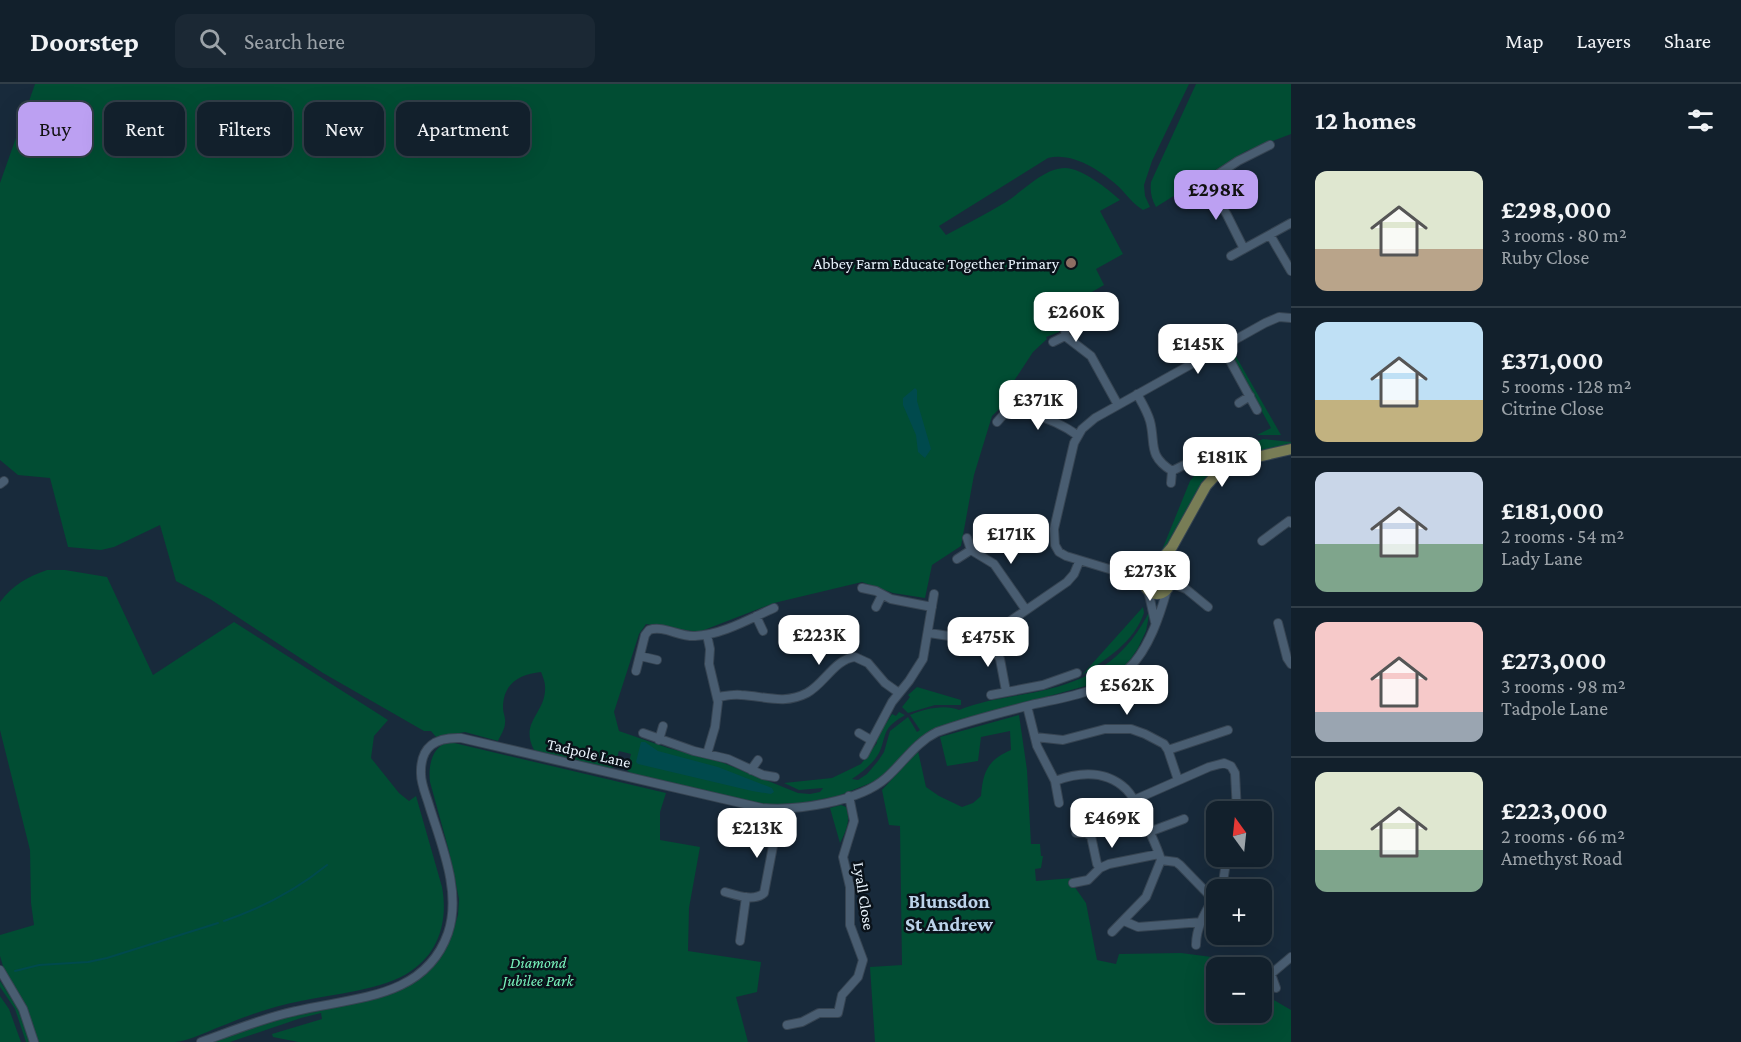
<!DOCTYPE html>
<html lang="en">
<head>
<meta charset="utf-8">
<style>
	:root { --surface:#12202c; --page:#1b2834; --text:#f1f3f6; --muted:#9ca3a9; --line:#313e48; --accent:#bca0f2 }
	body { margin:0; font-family:"Crimson Pro",serif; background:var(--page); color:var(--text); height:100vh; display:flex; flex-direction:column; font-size:22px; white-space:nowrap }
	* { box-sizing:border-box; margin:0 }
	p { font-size:20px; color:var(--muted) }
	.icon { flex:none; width:33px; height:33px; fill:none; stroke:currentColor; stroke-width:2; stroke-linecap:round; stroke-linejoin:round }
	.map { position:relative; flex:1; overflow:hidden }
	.details { display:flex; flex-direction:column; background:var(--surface); width:450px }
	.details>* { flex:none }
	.banner { position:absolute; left:18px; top:18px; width:570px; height:54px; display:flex; gap:12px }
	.needle { width:39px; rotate:345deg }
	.fabs { position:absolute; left:1206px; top:717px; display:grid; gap:12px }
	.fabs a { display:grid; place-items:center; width:66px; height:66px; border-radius:12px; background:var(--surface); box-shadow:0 6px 24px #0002,0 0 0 2px var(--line); font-size:30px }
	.price { position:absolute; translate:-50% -51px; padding:0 14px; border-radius:12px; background:#fff; color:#222; font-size:20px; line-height:39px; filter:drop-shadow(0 2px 3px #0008) }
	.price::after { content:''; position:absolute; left:50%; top:36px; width:18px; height:14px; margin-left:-9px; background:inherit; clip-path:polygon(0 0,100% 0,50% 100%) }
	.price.on { background:var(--accent); color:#111 }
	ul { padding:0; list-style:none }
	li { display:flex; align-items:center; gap:18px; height:150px; padding:0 24px }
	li+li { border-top:2px solid var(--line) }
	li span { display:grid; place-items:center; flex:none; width:168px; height:120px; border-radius:12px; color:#555 }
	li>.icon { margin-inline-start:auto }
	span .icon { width:72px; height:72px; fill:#fffc; stroke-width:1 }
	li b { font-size:26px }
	h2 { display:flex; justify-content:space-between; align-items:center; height:72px; padding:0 24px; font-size:26px }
	.chip { padding:0 21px; border-radius:12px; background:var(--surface); box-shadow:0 6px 24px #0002,0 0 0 2px var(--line); font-size:21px; line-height:54px }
	.chip.on { background:var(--accent); color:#111 }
	header { display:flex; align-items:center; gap:36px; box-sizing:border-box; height:84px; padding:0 30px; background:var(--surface); border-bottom:2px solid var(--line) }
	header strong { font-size:28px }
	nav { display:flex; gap:33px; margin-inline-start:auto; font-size:21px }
	.search { width:420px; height:54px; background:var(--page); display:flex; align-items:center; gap:15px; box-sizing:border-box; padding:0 21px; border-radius:12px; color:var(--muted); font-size:22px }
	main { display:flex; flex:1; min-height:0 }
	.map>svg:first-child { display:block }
</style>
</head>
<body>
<header>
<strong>Doorstep</strong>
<div class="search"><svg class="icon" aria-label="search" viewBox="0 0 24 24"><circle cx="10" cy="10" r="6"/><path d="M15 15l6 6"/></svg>Search here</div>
<nav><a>Map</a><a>Layers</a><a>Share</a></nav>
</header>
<main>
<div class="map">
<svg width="1291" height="958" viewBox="0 0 1291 958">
	<rect width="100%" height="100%" fill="#182a3b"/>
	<path fill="#014d33" d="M35 0H1189L1152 77 1144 101 1145 112 1150 123 1143 126C1133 120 1127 111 1119 103 1101 87 1073 68 1048 74L939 142 946 151C966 140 986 130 1006 118 1023 107 1044 84 1065 84 1082 84 1108 105 1120 116L1100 127 1123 170 1096 185 1104 201 1059 227V248L1046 253 1047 255 1033 268 1012 300 1006 318 992 332 974 391 961 462 932 481 925 514 893 509 862 498 774 519 699 548 646 540 639 550 614 628 619 647 668 664 721 678 798 709 810 710 820 708 823 704 799 706 784 699 832 694 861 680 877 659 876 655 892 630 896 632 899 628 905 631C897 636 888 641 885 651 883 657 882 663 879 669 872 681 862 688 852 695L858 696 867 690 878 677 884 668 890 647 908 633 917 648 920 646 910 631C924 625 945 620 959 626 988 614 1019 613 1049 605 1097 593 1128 571 1150 526L1146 547 1138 564 1126 582 1112 592 1089 601 1017 621 918 656 878 696 838 712 801 719 762 721 632 691 627 686 631 670 619 667 614 683 607 685 534 666C519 637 547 629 545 602 545 598 543 593 541 588 520 590 503 599 503 624 503 629 506 634 505 639 505 645 500 652 498 657L465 648 436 653 431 647H424L323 589 210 515 176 497 160 441 114 463 101 466 68 463 50 394 18 391 0 376V99Z
		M1196 0H1291V50L1246 67 1156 123C1151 114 1150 107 1151 98Z
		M1234 269 1281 351H1257L1271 344 1231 271Z
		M1263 355 1291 358V359L1232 374 1163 468 1162 466 1190 397 1198 387 1221 373Z
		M47 486H65L107 493 153 591 234 538 388 636 374 652 371 674 399 709 409 717 416 712 442 803C448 835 440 868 411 887 384 906 333 910 301 917 275 922 251 930 227 940 212 945 190 957 175 958 130 958 84 958 38 958L25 920 10 898 3 882 0 872V851L34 841 31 819 30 766 0 646V518C13 501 27 493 47 486Z
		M1152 497a7 7 0 1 1 14 0a7 7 0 1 1-14 0Z
		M1143 523 1144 529C1134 558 1107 575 1082 591Z
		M917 603 961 616V621H935L908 629 902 623 910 613 908 611Z
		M1019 631 1027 686 1031 760H1040L1041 772H1043L1041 784 1035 785 1036 797 1073 794 1074 802 1086 819 1097 876 1116 880 1119 870 1181 869 1235 876 1231 883 1216 884V928H1262V909L1291 926V958H875L870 883 902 881 900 742 889 741 882 706 918 667 926 703 939 712 962 723 973 719 981 712C983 687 988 676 1011 666L1010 647 981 653 978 677 947 682 940 653Z
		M450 658 666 709 660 728V756L700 763 689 824 688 867 761 878 757 908 736 913 748 958H298L273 953 272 950 322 935 321 929 301 934 230 958H207L272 935 402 904 429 887 438 876 452 850 458 831 459 815 449 767 430 698C428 682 432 661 450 658Z
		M841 721 846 723C851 737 846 747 840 759L830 724Z
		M0 897 18 924 30 958H26L15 925 0 903Z
		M0 912 9 925 21 958H0Z"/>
	<path fill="#004a4d" d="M915 304 917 306V317L931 365 925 374 918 368 916 351 903 321V314Z
		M641 658H645L658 667 718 683 772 704 774 708 771 710 752 707 638 680 636 678Z"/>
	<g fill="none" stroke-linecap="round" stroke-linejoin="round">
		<path stroke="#004a4d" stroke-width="2" d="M224 837C262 824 295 807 327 781
			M15 887 39 881 88 878 107 874 218 839"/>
		<g stroke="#364452" stroke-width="10">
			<path id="minor" d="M1207 97 1227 131 1244 165
				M1196 105 1238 77 1270 61
				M1270 151 1291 187
				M1231 172 1291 139
				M1065 252 1091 272 1118 321
				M1053 258 1065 252 1066 237
				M1222 262 1257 326
				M1137 310C1142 319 1147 327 1150 337 1156 360 1147 371 1172 387
				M1239 319 1250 312
				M1012 321C1034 331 1057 336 1077 351
				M997 338 1012 321 1013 307
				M1171 399 1172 387 1184 381
				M0 400 4 397
				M967 454 971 466 994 480 1026 526
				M1262 457 1289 437 1291 439
				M957 475 971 466
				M1129 491 1149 486
				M1171 499 1186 505 1208 523
				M1145 502 1129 491 1066 472 1059 468 1055 461 1054 445 1074 359 1082 345 1095 334 1265 239 1279 233 1291 234
				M862 504 876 507 891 515 932 523
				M1148 506 1155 538
				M876 523 882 511
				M756 532 763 547
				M1278 539 1287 574 1291 580
				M929 549 976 556 987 553 1067 498 1074 490 1079 478
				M707 551 710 565 709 580 718 618 715 643 707 670
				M987 553 1000 575 1006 607
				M640 572 657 576
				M636 587 645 551 649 546C664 541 679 553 695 552 722 551 749 535 774 524
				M991 611 1043 601 1077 589
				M718 613C725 612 733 610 741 611 764 612 784 621 807 609 824 600 835 575 855 573L868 579 885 599 899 609
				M1027 622 1037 662 1055 697 1059 719
				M643 649 694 667 728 675 763 691 775 693
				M859 649 871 656
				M1035 653 1063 656 1105 645H1131L1145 650 1164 660 1168 666 1178 696
				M659 656 663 642
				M1168 666 1228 646
				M864 671 892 618 909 597 923 575 934 510
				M751 686 758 676
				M1055 697C1079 688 1106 686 1126 705 1136 715 1141 730 1147 742 1152 753 1158 765 1161 776
				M1134 716 1209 683 1224 679 1231 682 1235 689 1237 728
				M1149 748 1184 735
				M1076 749H1086L1091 752 1097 780 1100 784
				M1161 776 1176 778 1180 781 1213 815
				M1073 799 1088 796 1100 784 1109 780 1159 770
				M1219 806 1223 798 1227 772
				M725 808C736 811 754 818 764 809L773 762 770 744 771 725
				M1124 837 1138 843 1202 838
				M1112 848 1146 813 1161 776
				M740 857 746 813
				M1196 861C1196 842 1207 825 1216 810
				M0 886 23 925 34 958
				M1276 904 1271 890 1291 873
				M787 941 802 938 819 929H838L842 911 858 893 863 876 850 841V803L843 773 854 737 849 712
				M201 958C232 947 263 934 296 927 354 913 425 915 448 849 462 808 441 760 429 721 426 711 421 700 421 690 420 662 436 653 461 654L762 724C796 727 859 718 886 694 904 678 915 659 937 648 967 637 999 629 1031 621 1065 613 1102 609 1129 584 1149 565 1160 531 1167 506"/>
		</g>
		<g stroke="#364452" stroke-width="12">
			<path id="major" d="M1144 497a13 13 0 1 1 26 0a13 13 0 1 1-26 0Z
				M1154 484 1172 463 1206 402 1216 391 1236 378 1291 365"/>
		</g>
		<use href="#minor" stroke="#495d71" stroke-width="8"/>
		<use href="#major" stroke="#787d56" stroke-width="10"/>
	</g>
	<circle fill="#8d6e63" stroke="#0a121a" stroke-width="2" cx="1071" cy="179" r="6"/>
	<g text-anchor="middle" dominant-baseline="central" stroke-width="5" stroke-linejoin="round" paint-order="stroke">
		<g font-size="16" fill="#eaf4fd" stroke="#0a121a" text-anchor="end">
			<text x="1059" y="179">Abbey Farm Educate Together Primary</text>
		</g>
		<g font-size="16" fill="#eaf4fd" stroke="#0a121a">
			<text transform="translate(589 669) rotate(13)">Tadpole Lane</text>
			<text transform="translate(864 812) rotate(81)">Lyall Close</text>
		</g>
		<g font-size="16" font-style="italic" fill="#78f4bd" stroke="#0a121a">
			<text x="538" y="878">Diamond<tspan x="538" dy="18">Jubilee Park</tspan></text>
		</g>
		<g font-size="20" font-weight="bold" fill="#bcd3ea" stroke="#0a121a">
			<text x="949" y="817">Blunsdon<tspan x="949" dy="23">St Andrew</tspan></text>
		</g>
	</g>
</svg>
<div class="fabs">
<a><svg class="needle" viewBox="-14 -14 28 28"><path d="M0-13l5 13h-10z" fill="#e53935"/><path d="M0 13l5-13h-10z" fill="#9ca3a9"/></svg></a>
<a>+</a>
<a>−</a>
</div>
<b class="price on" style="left:1216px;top:137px">£298K</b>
<b class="price" style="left:1076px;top:259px">£260K</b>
<b class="price" style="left:1198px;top:291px">£145K</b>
<b class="price" style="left:1038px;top:347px">£371K</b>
<b class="price" style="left:1222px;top:404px">£181K</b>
<b class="price" style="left:1011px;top:481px">£171K</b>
<b class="price" style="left:1150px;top:518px">£273K</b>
<b class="price" style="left:819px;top:582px">£223K</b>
<b class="price" style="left:988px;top:584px">£475K</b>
<b class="price" style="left:1127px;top:632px">£562K</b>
<b class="price" style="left:1112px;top:765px">£469K</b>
<b class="price" style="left:757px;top:775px">£213K</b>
<div class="banner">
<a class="chip on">Buy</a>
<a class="chip">Rent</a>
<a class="chip">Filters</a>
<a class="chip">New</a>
<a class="chip">Apartment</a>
</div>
</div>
<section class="details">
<h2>12 homes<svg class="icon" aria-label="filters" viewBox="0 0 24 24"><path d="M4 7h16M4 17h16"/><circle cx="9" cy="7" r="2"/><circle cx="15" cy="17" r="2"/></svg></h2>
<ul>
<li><span style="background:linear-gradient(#dfe7d0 65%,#b9a48a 0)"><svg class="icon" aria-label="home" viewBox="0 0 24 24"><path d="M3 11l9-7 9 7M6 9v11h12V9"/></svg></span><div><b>£298,000</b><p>3 rooms · 80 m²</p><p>Ruby Close</p></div></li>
<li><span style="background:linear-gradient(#bfe0f5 65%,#c2b280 0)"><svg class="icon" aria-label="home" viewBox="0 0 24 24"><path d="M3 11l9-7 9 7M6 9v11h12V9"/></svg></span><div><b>£371,000</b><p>5 rooms · 128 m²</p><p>Citrine Close</p></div></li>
<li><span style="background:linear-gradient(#c9d6e8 60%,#7fa58c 0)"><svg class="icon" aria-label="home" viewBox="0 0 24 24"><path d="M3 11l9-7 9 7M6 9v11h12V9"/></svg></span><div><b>£181,000</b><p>2 rooms · 54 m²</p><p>Lady Lane</p></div></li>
<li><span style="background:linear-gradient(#f6c9c9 75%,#9aa5b1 0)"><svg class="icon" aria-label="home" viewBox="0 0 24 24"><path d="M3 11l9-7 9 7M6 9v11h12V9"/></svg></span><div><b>£273,000</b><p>3 rooms · 98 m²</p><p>Tadpole Lane</p></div></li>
<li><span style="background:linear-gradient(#dfe7d0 65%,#7fa58c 0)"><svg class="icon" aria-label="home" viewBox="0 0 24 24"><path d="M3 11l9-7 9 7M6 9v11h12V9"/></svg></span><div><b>£223,000</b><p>2 rooms · 66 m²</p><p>Amethyst Road</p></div></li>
</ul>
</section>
</main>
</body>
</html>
